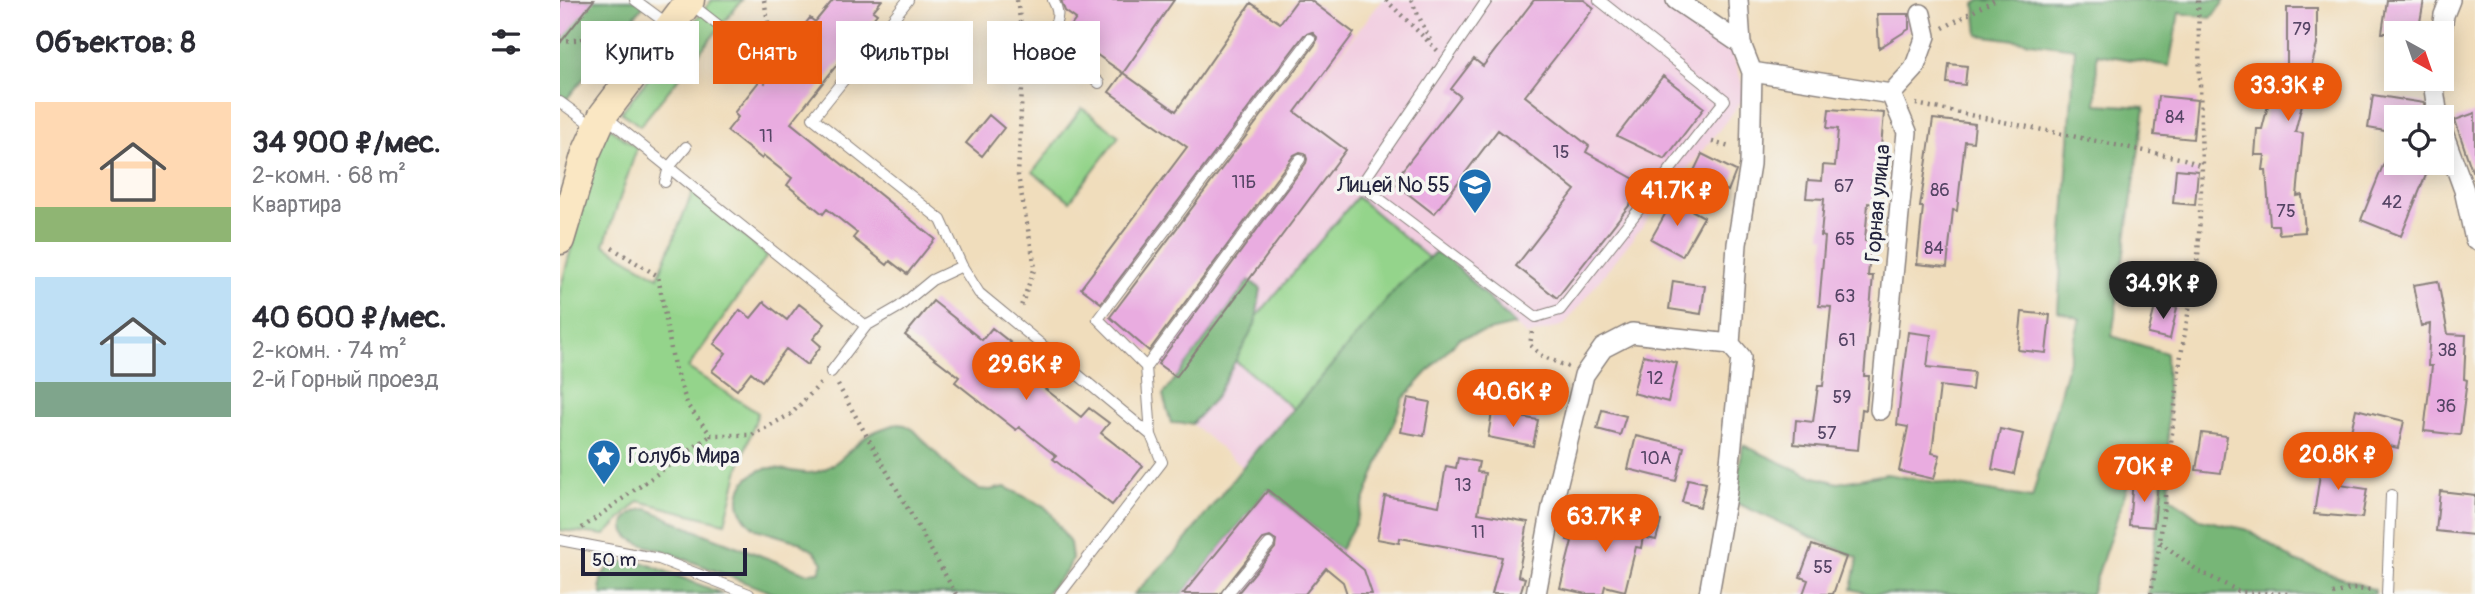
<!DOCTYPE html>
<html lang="ru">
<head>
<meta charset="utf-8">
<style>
	:root { --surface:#fff; --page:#f2f2f3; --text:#2b2b33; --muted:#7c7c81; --accent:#ea580c }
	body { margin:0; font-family:Pangolin,sans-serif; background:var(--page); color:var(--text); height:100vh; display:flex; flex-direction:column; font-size:26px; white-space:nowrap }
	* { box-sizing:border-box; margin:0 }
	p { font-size:23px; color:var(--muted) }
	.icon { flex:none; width:38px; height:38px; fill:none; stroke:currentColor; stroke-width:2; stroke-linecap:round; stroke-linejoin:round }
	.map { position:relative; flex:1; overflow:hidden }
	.drawer { display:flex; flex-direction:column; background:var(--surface); width:560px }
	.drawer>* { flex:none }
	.guide { position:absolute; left:21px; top:21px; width:665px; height:63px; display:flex; gap:14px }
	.needle { width:46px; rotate:140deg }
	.buttons { position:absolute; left:1824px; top:21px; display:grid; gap:14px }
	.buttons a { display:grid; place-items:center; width:70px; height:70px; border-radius:0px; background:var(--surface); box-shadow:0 4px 18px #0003; font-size:35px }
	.scale { position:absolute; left:21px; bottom:18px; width:166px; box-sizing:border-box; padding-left:7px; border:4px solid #22223b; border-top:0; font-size:19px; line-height:24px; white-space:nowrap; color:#22223b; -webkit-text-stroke:5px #f6f6f2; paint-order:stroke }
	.price { position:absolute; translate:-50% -60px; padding:0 16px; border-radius:24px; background:var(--accent); color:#fff; font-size:23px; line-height:46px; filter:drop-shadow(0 2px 4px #0008) }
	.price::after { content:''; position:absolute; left:50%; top:42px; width:21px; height:16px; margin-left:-10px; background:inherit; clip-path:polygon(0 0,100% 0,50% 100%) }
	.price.active { background:#222; color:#fff }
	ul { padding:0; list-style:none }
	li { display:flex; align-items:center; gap:21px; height:175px; padding:0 35px }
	li span { display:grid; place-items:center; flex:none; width:196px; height:140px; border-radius:0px; color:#555 }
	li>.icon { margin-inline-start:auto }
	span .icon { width:84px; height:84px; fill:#fffc; stroke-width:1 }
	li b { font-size:30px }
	h2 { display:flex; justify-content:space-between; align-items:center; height:84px; padding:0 35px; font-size:30px }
	.tag { padding:0 24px; border-radius:0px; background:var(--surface); box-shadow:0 4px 18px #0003; font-size:24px; line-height:63px }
	.tag.active { background:var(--accent); color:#fff }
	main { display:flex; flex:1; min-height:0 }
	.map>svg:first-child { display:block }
</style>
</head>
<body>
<main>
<section class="drawer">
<h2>Объектов: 8<svg class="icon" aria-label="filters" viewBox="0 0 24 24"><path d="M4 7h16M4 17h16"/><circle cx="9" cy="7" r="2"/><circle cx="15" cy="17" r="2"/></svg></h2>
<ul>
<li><span style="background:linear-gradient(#ffd9b3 75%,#8fb573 0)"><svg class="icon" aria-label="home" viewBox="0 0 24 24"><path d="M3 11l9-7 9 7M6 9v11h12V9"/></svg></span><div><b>34 900 ₽/мес.</b><p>2-комн. · 68 m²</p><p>Квартира</p></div></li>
<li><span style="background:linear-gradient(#bfe0f5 75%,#7fa58c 0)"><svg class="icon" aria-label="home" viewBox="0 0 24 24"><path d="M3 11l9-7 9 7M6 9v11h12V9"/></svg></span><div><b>40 600 ₽/мес.</b><p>2-комн. · 74 m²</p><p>2-й Горный проезд</p></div></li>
</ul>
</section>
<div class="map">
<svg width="1915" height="594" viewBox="0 0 1915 594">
	<rect width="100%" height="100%" fill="#f6f6f2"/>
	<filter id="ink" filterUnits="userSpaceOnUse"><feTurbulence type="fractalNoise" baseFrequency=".0143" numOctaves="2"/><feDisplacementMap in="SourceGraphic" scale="14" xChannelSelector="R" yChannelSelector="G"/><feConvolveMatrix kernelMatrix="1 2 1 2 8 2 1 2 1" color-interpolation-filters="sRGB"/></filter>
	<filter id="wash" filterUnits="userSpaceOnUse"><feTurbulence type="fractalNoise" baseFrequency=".00686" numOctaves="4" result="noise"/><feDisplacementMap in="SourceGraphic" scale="28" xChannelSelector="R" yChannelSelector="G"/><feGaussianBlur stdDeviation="1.57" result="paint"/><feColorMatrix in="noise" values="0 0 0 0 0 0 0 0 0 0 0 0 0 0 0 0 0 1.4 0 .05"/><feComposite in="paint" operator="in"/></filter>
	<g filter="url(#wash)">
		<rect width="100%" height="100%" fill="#f0ddbc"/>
		<path fill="#f2cfe1" d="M822 0H1099L1171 48 1186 96 1004 325 967 336 955 325 899 338 843 399 795 524 780 550 632 424 616 377 786 151 735 112Z"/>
		<path fill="#94d48b" stroke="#5b7b63" stroke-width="2" d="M152 0H182L80 126 61 112Z
			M522 108 559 136 510 201 473 172Z
			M47 126 77 148 44 245 98 277 133 191 207 256 128 368 198 413 180 465 165 523 79 501 45 535 0 530V290L37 152Z
			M797 197 884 271 754 426 666 353Z"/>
		<path fill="#77b677" stroke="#4c6c59" stroke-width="2" d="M0 0H88L5 101 0 97Z
			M1421 0H1665L1651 18 1619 13 1609 66 1537 54 1536 104 1585 107 1552 336 1606 353 1610 497 1640 519 1688 530 1735 561 1815 590V594H1588L1603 478 1571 476 1531 594H1309L1292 589 1298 558 1174 502 1183 445 1248 475 1278 483 1326 474 1472 498 1520 319 1498 311 1515 48 1418 35 1415 4Z
			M875 252 891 261 955 325 899 338 843 399 795 524 780 550 708 490 623 594H574L616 552 697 449 755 385 838 286Z
			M689 280 701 289 695 325 655 398 632 424 611 423 603 395Z
			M337 424 345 425 354 430 393 471 419 489 430 490 445 487 484 506 490 512 510 543 512 558 508 569 485 594H215L102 550C91 547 79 545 70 538 54 524 73 508 88 509L134 530 246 573 259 572 263 563 255 552 239 542 196 529C172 512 173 482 201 470 219 463 240 478 260 471 283 463 295 440 316 431 323 428 330 426 337 424Z
			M77 560 163 594H42C34 570 56 561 77 560Z"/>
		<g id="blocks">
			<path fill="#e9ace0" d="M0 0H34L0 43Z
				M273 0H322L313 11 317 14 231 123 375 239 347 274 330 261 327 265 293 238 297 233 267 209 263 214 227 185 232 178 204 156 202 159 167 131 178 117 174 113 201 79 205 83 227 56 223 52 250 18 255 22Z
				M501 0H614L563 73 506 33 516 19 505 11Z
				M737 0H750L794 33 735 112 786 150 616 377 598 364 746 163 747 159 745 153 740 152 734 155 589 351 550 317 756 43 757 37 752 32 744 35 541 303 521 288 627 147 549 92 563 73 616 111 691 3 720 23Z
				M974 0H1024L1034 8 965 96 1029 146 1026 152 1085 185 997 298 956 266 1015 190 938 130 874 214 833 182 900 96 891 89 914 59 923 66Z
				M1827 0H1864L1858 33H1822Z
				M1727 8H1757V45L1735 132 1743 133 1737 196 1742 195 1745 232 1719 234 1718 225H1710L1706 170H1703L1705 155H1695L1697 129H1702L1718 66 1727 68Z
				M1317 14H1349V29L1319 48Z
				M1389 64 1407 66 1405 85 1387 83Z
				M1103 76 1144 108 1105 159 1057 136Z
				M1813 95 1864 103 1866 117H1836V133L1808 128Z
				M1598 96 1637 100 1633 139 1594 135Z
				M1269 109 1324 113 1319 170 1323 171 1321 192H1317L1316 204 1308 203 1305 241 1311 242 1308 276H1313L1304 376H1309L1306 410 1302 409 1298 450 1234 444 1236 420 1253 422 1258 386H1263L1271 307 1259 306 1265 237 1261 236 1264 199 1246 198 1248 180 1262 181 1263 165 1275 166 1278 129 1267 128Z
				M1915 113V170L1912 171 1895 120Z
				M429 115 444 128 422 156 406 143Z
				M1373 119 1415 124 1413 142 1405 141 1397 211 1393 210 1387 267 1357 264 1363 207H1360Z
				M1142 154 1176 171 1168 191 1133 173Z
				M1824 163H1871L1841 236 1801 220Z
				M1616 169 1638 171 1635 205 1613 203Z
				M1113 200 1144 217 1122 256 1091 239Z
				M1113 281 1145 286 1141 314 1109 309Z
				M1878 281 1888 334 1906 335 1904 379 1907 380 1900 435 1864 431 1872 366H1868L1870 324 1861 326 1853 285Z
				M373 301 422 340 432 328 451 343 442 355 521 417 529 408 549 423 541 433 583 466 552 505 493 459 496 456 459 427 456 430 395 382 399 377 345 335Z
				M204 302 227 320 239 304 265 324 253 339 261 346 247 365 226 349 202 381 191 372 177 390 152 371 166 353 154 344 180 310 191 318Z
				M1596 303 1617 308 1610 339 1588 334Z
				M1462 312 1490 315 1486 353 1458 350Z
				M1348 332 1371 335 1367 367 1414 372 1412 390 1380 386 1372 453 1380 455 1374 479 1339 471 1348 427 1337 425Z
				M1083 355 1117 363 1108 402 1073 393Z
				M848 398 870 402 864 436 841 432Z
				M1796 409 1844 421 1838 448 1790 436Z
				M1042 410 1066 416 1060 435 1037 429Z
				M932 412 978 420 973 446 928 437Z
				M1440 429 1463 434 1454 474 1432 469Z
				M1642 433 1667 436 1661 473 1636 470Z
				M1076 436 1124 447 1116 481 1068 469Z
				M1763 454 1784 458 1780 485 1807 489 1802 518 1754 514Z
				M898 458 919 462 917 472 925 473 918 513 968 522 958 576 965 578 960 594H932L942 557 840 538 839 543 817 539 825 496 879 506 886 466 896 468Z
				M1128 479 1146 483 1140 507 1122 502Z
				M1573 480 1598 482 1594 527 1569 525Z
				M708 490 804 570 812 594H787L783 582 766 568 745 594H677L715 548 716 541 710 537 703 539 660 594H623Z
				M1880 491 1915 495 1913 535 1876 531Z
				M1062 511 1101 521 1096 540 1083 537 1081 548 1076 547 1065 591 1045 586 1043 594H1027L1000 588 1012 541 1007 540 1011 522 1057 533Z
				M1252 545 1286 557 1273 594H1243L1248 580 1240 577Z"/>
		</g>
	</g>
	<g filter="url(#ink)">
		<use href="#blocks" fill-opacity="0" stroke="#89807c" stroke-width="2"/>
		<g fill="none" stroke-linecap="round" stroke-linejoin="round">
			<g stroke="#89807c" stroke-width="12">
				<path id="lane" d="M75 0 109 25
					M348 0 253 118 381 220 402 266 419 293 591 435 602 462 500 594
					M493 0C504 20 491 23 493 41L539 83
					M927 0 801 185 976 317 1000 310 1165 100 1039 0
					M131 4 172 36
					M0 102 36 128
					M46 117 306 326 339 307 372 280 402 266
					M105 182 109 167 126 147
					M586 367 740 159
					M271 372 306 326
					M591 435 586 367 538 319 750 39
					M0 540 99 559 189 594
					M667 594 709 544
					M1827 594 1831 495"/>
			</g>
			<g stroke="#89807c" stroke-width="22">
				<path id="street" d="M1116 0 1181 44
					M1881 37 1884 15 1890 0
					M1192 72 1331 94
					M1875 79 1874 89 1878 117
					M1881 127 1904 190 1915 240
					M1320 410 1347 132 1331 94 1354 69 1366 36 1361 14
					M976 594 992 507 1024 375 1043 348 1072 333 1170 344
					M1149 594 1167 491 1181 357 1170 344 1177 244 1190 164 1192 72 1181 44 1178 0"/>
			</g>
			<g stroke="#89807c" stroke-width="31">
				<path id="secondary" d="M0 240 26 153 43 115 130 0"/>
			</g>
			<path stroke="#89807c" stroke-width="4.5" stroke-dasharray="2 5" stroke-linecap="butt" d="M204 0 217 69
				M457 0 464 44 458 176 475 267 460 309
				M826 0 878 51
				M851 0 870 40
				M1383 28 1434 0
				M0 41 64 36
				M1356 104 1624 159 1642 166
				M1152 142 1170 147
				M52 248 98 276 114 366 128 406 151 435H192L231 414 263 381
				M972 332 970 345 982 356 1008 367
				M278 385 396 594
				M22 528 151 435
				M1600 542 1637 570 1680 592 1732 594
				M1591 594 1600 542 1620 361 1638 257 1642 166 1638 0
				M1773 594 1792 589 1812 590"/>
			<use href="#lane" stroke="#fff" stroke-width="10"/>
			<use href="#street" stroke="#fff" stroke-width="19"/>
			<use href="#secondary" stroke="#fae7c3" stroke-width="28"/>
		</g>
	</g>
	<defs>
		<g id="school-pin" transform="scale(1.75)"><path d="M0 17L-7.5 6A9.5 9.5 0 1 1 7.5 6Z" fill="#1f6fb2" stroke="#f6f6f2"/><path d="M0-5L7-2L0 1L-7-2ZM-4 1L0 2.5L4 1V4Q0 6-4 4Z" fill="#fff"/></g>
		<g id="sight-pin" transform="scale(1.75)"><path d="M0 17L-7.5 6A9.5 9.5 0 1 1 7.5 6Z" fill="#1f6fb2" stroke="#f6f6f2"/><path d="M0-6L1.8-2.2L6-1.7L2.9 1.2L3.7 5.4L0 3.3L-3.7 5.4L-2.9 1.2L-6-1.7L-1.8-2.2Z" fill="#fff"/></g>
	</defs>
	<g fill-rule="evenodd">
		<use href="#school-pin" x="915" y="185"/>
		<use href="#sight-pin" x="44" y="456"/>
	</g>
	<g text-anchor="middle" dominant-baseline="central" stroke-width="7" stroke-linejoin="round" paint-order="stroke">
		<g font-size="18" fill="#544464">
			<text x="1742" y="29">79</text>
			<text x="1615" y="117">84</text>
			<text x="206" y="136">11</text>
			<text x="1001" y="152">15</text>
			<text x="684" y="182">11Б</text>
			<text x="1284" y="186">67</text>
			<text x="1380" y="190">86</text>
			<text x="1832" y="202">42</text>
			<text x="1726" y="211">75</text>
			<text x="1285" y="239">65</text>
			<text x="1374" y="248">84</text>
			<text x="1285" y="296">63</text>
			<text x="1287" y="340">61</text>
			<text x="1887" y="350">38</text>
			<text x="1095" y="378">12</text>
			<text x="1282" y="397">59</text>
			<text x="1886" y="406">36</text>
			<text x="1267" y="433">57</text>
			<text x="1096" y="458">10А</text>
			<text x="903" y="485">13</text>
			<text x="918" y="532">11</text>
			<text x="1263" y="567">55</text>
		</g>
		<g font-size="21" fill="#22223b" stroke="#f6f6f2" text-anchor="end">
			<text x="890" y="185">Лицей № 55</text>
			<text x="68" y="456" text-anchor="start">Голубь Мира</text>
		</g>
		<g font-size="21" fill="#22223b" stroke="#f6f6f2">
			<text transform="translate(1318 203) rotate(-85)">Горная улица</text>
		</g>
	</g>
</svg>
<div class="buttons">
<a><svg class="needle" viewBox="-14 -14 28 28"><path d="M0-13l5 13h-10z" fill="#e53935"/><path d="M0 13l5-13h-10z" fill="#7c7c81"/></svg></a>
<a><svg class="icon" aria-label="locate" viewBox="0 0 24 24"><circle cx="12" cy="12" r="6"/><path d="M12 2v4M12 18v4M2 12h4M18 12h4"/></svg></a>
</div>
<div class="scale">50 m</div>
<b class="price" style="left:1728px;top:123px">33.3K ₽</b>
<b class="price" style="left:1117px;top:228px">41.7K ₽</b>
<b class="price active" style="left:1603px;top:321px">34.9K ₽</b>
<b class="price" style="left:466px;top:402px">29.6K ₽</b>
<b class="price" style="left:953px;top:429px">40.6K ₽</b>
<b class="price" style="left:1778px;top:492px">20.8K ₽</b>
<b class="price" style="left:1584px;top:504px">70K ₽</b>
<b class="price" style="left:1045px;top:554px">63.7K ₽</b>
<div class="guide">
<a class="tag">Купить</a>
<a class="tag active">Снять</a>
<a class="tag">Фильтры</a>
<a class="tag">Новое</a>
</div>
</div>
</main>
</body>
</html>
